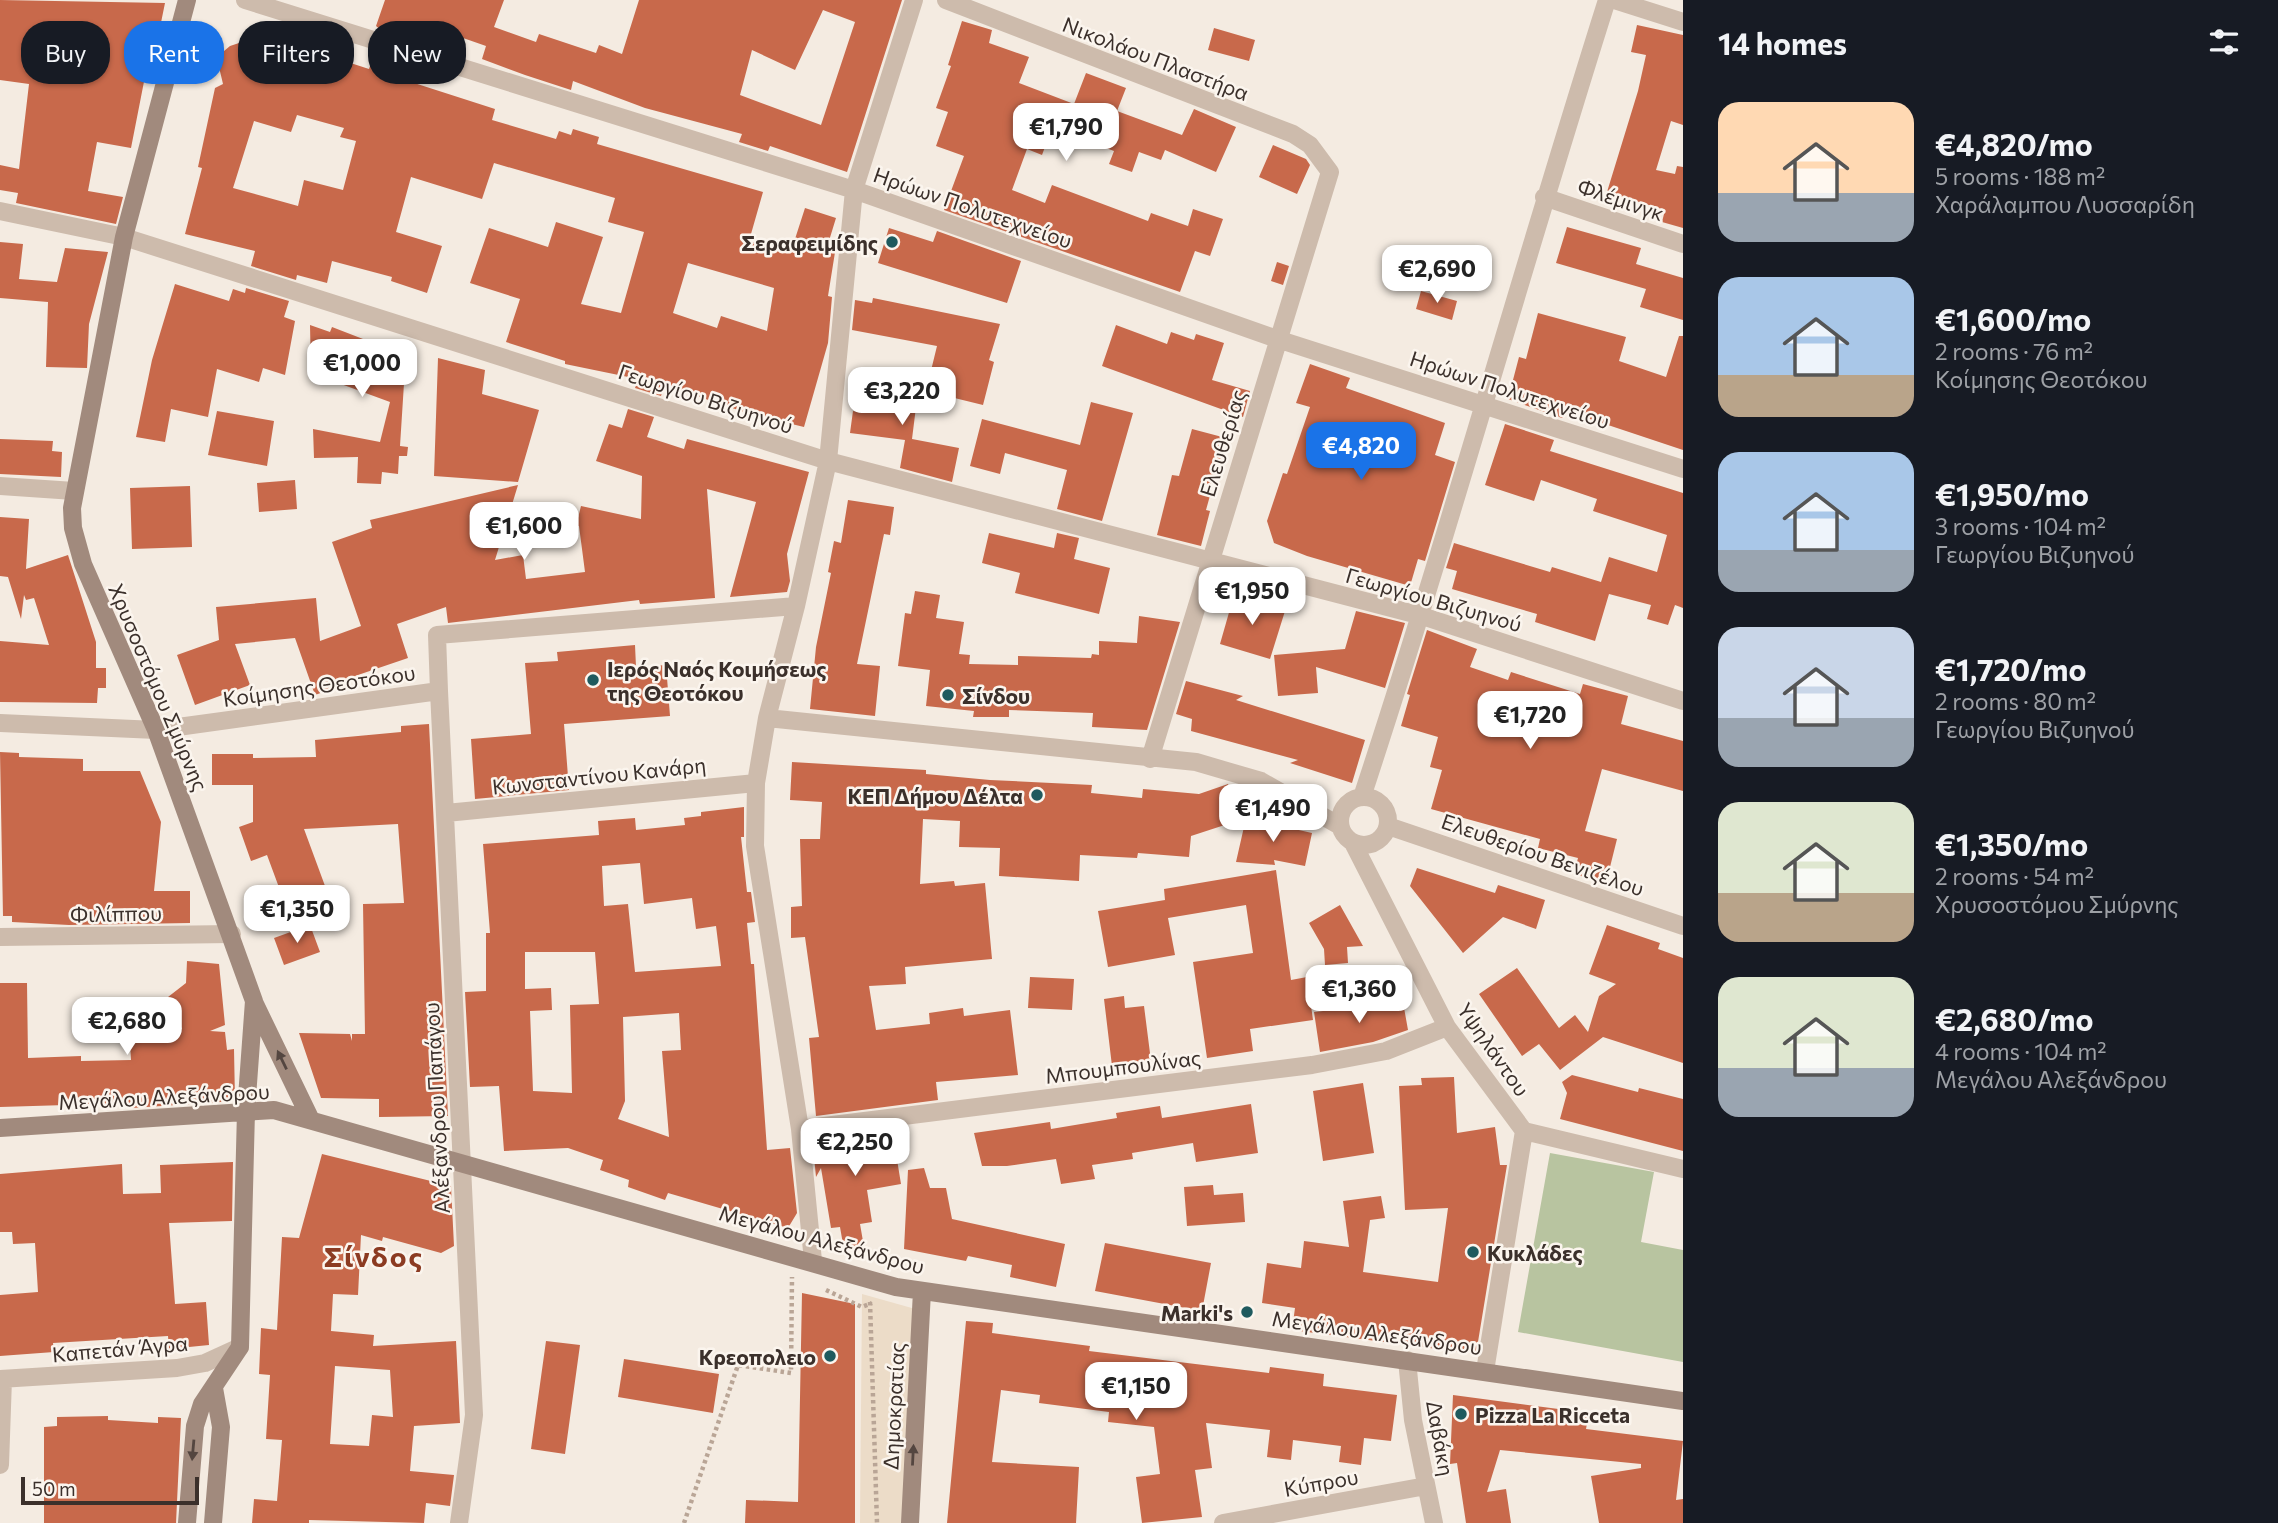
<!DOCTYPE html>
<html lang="en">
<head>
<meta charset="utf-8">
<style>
	:root { --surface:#171b24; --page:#242831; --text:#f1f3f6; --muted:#9ea1a6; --accent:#1a73e8 }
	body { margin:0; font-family:Commissioner,sans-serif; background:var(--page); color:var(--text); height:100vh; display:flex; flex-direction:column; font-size:26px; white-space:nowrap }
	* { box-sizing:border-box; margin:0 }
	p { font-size:23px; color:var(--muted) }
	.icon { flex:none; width:38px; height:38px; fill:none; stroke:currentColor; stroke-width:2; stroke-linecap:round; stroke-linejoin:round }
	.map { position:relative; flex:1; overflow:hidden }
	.sheet { display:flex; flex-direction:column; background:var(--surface); width:595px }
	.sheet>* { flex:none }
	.banner { position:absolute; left:21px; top:21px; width:665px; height:63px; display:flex; gap:14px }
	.scale { position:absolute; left:21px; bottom:18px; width:178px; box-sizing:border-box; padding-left:7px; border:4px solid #3b302b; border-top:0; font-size:19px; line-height:24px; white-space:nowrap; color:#3b302b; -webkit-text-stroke:5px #fbf5ee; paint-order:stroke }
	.price { position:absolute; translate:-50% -60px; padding:0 16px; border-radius:14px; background:#fff; color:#222; font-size:23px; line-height:46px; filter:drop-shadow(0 2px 4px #0008) }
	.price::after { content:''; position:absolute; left:50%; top:42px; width:21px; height:16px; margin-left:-10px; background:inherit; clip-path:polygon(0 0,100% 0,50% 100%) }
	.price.on { background:var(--accent); color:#fff }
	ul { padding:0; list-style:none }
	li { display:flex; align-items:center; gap:21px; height:175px; padding:0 35px }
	li span { display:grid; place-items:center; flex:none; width:196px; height:140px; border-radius:21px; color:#555 }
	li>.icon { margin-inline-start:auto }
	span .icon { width:84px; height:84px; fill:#fffc; stroke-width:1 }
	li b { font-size:30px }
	h2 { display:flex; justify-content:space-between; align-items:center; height:84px; padding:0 35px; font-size:30px }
	.chip { padding:0 24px; border-radius:28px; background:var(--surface); box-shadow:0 2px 5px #0004; font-size:24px; line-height:63px }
	.chip.on { background:var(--accent); color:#fff }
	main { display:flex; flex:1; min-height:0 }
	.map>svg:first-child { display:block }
</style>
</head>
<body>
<main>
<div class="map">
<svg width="1683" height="1523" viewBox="0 0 1683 1523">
	<rect width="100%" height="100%" fill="#f4ebe1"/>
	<path fill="#b8c4a0" d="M1550 1153 1654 1172 1641 1242 1683 1250V1362L1518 1332Z"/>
	<path fill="#ecdcc8" d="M862 1294 926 1312 915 1523H860Z"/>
	<path fill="#c8694b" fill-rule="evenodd" d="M0 0 165 3 155 52 150 51 131 148 97 142 88 191 123 197 116 224 16 203 18 193 0 190V165L19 169 29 84 0 80Z
		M385 0H504L494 27 536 42 539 34 596 53 599 45 622 54 639 0H902L847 172 770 146 768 151 739 142 742 134 645 108 573 81 571 90 525 75 482 59 486 46 423 24 416 42 382 31 376 26ZM823 10 855 22 821 125 740 95 752 50 795 70Z
		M962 21 992 30 989 43 1029 57 1019 83 1074 104 1086 73 1126 88 1117 111 1182 135 1194 109 1236 127 1216 172 1165 150 1161 160 1139 152 1132 172 1109 164 1114 151 1052 128 1042 155 1027 149 1012 190 1045 203 1052 185 1148 221 1151 213 1188 226 1193 209 1223 219 1210 256 1195 251 1180 292 944 210 964 156 936 146 948 112 936 108 951 66 948 65Z
		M1637 25 1683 35V125L1671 121 1656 170 1675 174 1677 166 1683 167V228L1662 222 1665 210 1607 192 1638 91 1646 55 1631 52Z
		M1214 28 1255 40 1249 61 1208 50Z
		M285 37 331 48 329 56 369 69 375 52 409 63 407 69 412 70 408 81 495 109 492 120 556 139 559 131 571 135 573 129 599 137 597 144 763 192 749 241 789 253 791 238 795 239 805 208 836 218 828 244 836 246 828 296 832 297 828 343 804 427 747 413 664 385 661 396 635 388 638 379 565 364V361L506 342 520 299 470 283 489 228 548 247 556 222 603 237 581 304 621 313 644 232 608 222 615 198 494 163 482 199 411 177 396 232 442 246 427 293 391 281 392 277 332 261 327 283 297 275 296 280 251 266 255 251 185 234 202 168 198 167 215 88 223 84 219 67 224 51 230 46 245 41 280 57ZM297 115 344 128 340 137 356 141 343 190 304 180 298 206 233 188 254 121 291 132ZM688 263 774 288 767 331 721 316 717 328 673 313Z
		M1273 145 1306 159 1310 165 1297 194 1259 177Z
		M1567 227 1641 248 1636 264 1683 278V320L1640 307 1646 289 1556 263Z
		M889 228 933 242 937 231 1021 261 1007 303 878 263Z
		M0 242 23 244 19 279 57 282 65 248 108 252 89 324 87 368 46 367 48 302 0 298Z
		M1277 262 1289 266 1283 285 1271 281Z
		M175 284 229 301 233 289 245 293 246 288 289 301 284 317 295 321 285 375 263 368 259 382 217 369 208 417 171 409 165 442 136 437 152 360Z
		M1421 291 1457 301 1452 320 1416 309Z
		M873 298 1000 324 989 360 994 362 983 405 926 391 937 346 852 330 855 300 872 303Z
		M1538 313 1626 337 1619 361 1666 377 1679 336H1683V450L1569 412 1562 418 1508 399 1519 357 1526 359Z
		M310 325 330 332 332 327 363 339 361 345 406 352 400 446 408 447 407 456H399L398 474 382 472 381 484 357 483 358 457 314 458 313 429 380 442 390 402 311 373Z
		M1116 325 1167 344 1171 332 1194 340 1196 334 1224 343 1212 380 1250 391 1243 417 1102 366Z
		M438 358 485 370 482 394 539 410 518 482 434 476Z
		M1310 364 1350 378 1346 388 1445 423 1435 455 1455 462 1425 561 1418 559 1410 586 1307 556 1274 543 1267 521 1283 473 1287 474 1310 407 1296 403Z
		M868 376 919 383 912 439 959 448 952 482 900 468 905 440 850 433 853 411 864 413Z
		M1091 402 1133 413 1102 521 1057 509 1067 470 1005 453 1000 474 970 466 982 419 1080 445Z
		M628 409 654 417 647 437 684 449 687 439 809 472 787 554 790 581 787 592 730 597 756 502 707 489 715 598 640 604 639 600 448 623 446 607 397 624 408 658 355 676 357 680 315 695 295 638 235 644 250 685 195 705 177 655 219 640 216 607 316 598 320 641 361 626 332 542 372 528 370 520 518 485 495 560 523 555 526 579 585 572 579 526H576L581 506 641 519 642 476 596 461 609 424 622 428Z
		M217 411 274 421 267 466 208 455Z
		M1505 424 1554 440 1550 451 1683 493V608L1675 605 1668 625 1647 619 1651 605 1609 594 1595 641 1535 622 1537 614 1452 589 1457 571 1446 568 1454 543 1550 572 1552 567 1601 582 1609 557 1657 572 1667 535 1593 511 1597 499 1541 480 1534 501 1485 485Z
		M1192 429 1226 438 1206 510 1210 511 1201 546 1157 535 1172 475 1179 476Z
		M0 439 53 441 52 451 62 452 61 477 0 474Z
		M295 480 297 509 259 512 257 483Z
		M190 486 192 547 132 549 130 488Z
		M848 500 894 507 890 535 884 534 857 664 880 666 875 716 810 709 816 647 831 573 828 572 834 541 841 543Z
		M0 517 29 519 26 569 68 555 96 642V668H106V688H98L97 703 0 702V641L49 645 34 598 26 600 24 595 21 619 8 577 0 576Z
		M989 533 1054 548 1057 533 1079 538 1074 559 1110 568 1099 614 1015 593 1020 573 982 563Z
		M915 591 940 595 936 618 964 622 959 654 970 655 969 664 1018 665V656L1091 658 1092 654 1099 655V641L1137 643 1139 616 1180 622 1147 730 1092 727 1093 713 1009 710V717H973L974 711 926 706 930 670 898 666 905 613 911 614Z
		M1234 595 1285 611 1270 659 1220 644Z
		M1356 611 1405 623 1385 688 1316 667 1318 693 1278 696 1274 655 1345 649Z
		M1427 630 1477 649 1470 667 1508 680 1511 672 1580 694 1583 684 1628 696 1621 724 1683 741V791L1602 769 1585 831 1617 839 1606 883 1574 874 1578 858 1538 848 1540 839 1431 809 1442 770 1430 767 1438 737 1401 726 1410 695 1407 694Z
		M635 645 636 667 666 665 670 716 564 724 569 790 475 799 471 739 531 734 525 663 558 661 557 652Z
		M1186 681 1243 696 1236 700 1365 740 1352 783 1290 763 1298 760 1191 731 1192 719 1176 714Z
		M429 724 448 1116 379 1117V1099L321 1098 299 1033 350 1034 352 1041V1034H365L363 904 404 903 398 824 304 829 335 913 294 928 267 855 251 861 239 827 253 822V785H212V754H253V758L316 757 315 740 401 732V726Z
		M0 752 19 753V757L83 759V771H140L161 822 154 891H190V923L69 925 12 922V916H3Z
		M792 762 926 770V774L990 780 1092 785 1091 793 1142 798 1143 789 1199 794 1228 784 1240 820 1191 836 1189 857 1138 853 1137 858 1080 855 1079 881 999 876 1000 848 959 847 960 821 923 819 920 884 954 881 955 886 985 883 992 959 905 967 906 984 869 986 876 1030 930 1024 929 1013 963 1008 964 1016 1010 1010 1018 1075 936 1082 938 1100 816 1116 809 1038 819 1037 805 937 791 938V907L802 906 800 839H820L822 802 790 800Z
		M744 807V837H741L747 892H751L755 922 747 923 751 964H754L767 1150 790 1148 797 1213 788 1228 668 1193 665 1200 628 1187 629 1180 600 1170 603 1160 568 1148 504 1151 499 1086 470 1087 465 992 486 991V933H490L483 844 599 835 598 821 635 818 636 830 685 825 684 818 701 816V812ZM640 863 644 904 692 898 696 929 716 926 721 966 635 972 628 904 604 906 602 866ZM525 952H595L599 1004 570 1005 572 1093 533 1091 530 1011 552 1010 551 988 525 989ZM679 1013 681 1050 662 1051 669 1137 618 1119 625 1101 623 1017Z
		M1246 818 1312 833 1305 866 1274 860 1275 865 1236 862Z
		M1417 868 1495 893 1498 885 1545 900 1536 929 1503 917 1463 953 1410 886Z
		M1276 870 1291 980 1307 977 1313 1020 1250 1029 1253 1051 1207 1058 1193 962 1253 953 1246 905 1168 918 1175 955 1108 967 1098 911 1165 900 1164 889Z
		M1340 905 1363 946 1347 947 1348 963 1325 965 1324 949 1309 923Z
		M310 925 320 952 284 965 274 938Z
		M1607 925 1660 943 1658 949 1683 958V1063L1603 1037 1560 1070 1539 1044 1522 1056 1479 994 1517 968 1559 1028 1575 1015 1588 1032 1599 996 1616 984 1589 974Z
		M187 961 219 964 225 1025 210 1031 225 1032 227 1050 234 1049 235 1101 132 1108V1103L0 1107V983H27L28 1058 81 1056V1061L131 1060 130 1043H148V1030L182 1029 168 997 186 983Z
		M1030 977 1074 979 1072 1010 1028 1008Z
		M1124 996 1125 1008 1144 1006 1151 1061 1112 1066 1104 999Z
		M1403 1002 1408 1030 1373 1042 1320 1052 1314 1012Z
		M1572 1075 1638 1092 1639 1088 1683 1099V1151L1560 1119 1567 1093 1562 1082Z
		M1454 1077 1457 1133 1495 1127 1500 1165H1507L1476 1354 1292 1330 1295 1308 1262 1303 1267 1263 1301 1268 1304 1241 1349 1247 1343 1201 1381 1196 1385 1218 1370 1220 1363 1272 1438 1282 1448 1208 1405 1210 1399 1086 1422 1085 1421 1078Z
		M1363 1083 1374 1153 1323 1161 1313 1091Z
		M1251 1104 1258 1153 1196 1162 1193 1143 1132 1153 1133 1159 1092 1165 1095 1179 1061 1184 1056 1159 1007 1166H982L974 1133 1050 1122 1051 1129 1117 1118 1116 1113 1160 1106 1162 1118Z
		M892 1129 901 1184 867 1190 872 1222 860 1224 864 1247 844 1250 840 1227 831 1228 821 1168 816 1177 813 1146 818 1145V1138Z
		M322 1154 451 1186 454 1246 441 1253 383 1237 382 1241 361 1235 358 1295 333 1294 331 1331 374 1335 373 1346 456 1341 460 1423 414 1426 410 1471 454 1475 450 1506 426 1503 424 1523 309 1520V1523H252L254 1499 277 1501 282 1440 266 1439 270 1375 259 1374 261 1328 277 1330 282 1237 299 1238ZM335 1366 390 1370 393 1417 372 1415 369 1446 330 1444Z
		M233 1162 232 1221 169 1223 175 1304 206 1302 209 1345 169 1349 168 1336 53 1343 54 1352 0 1356V1295L38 1292 35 1243 13 1244 12 1232H0V1174L122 1164 123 1194 161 1193 160 1165Z
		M924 1168 930 1188H946L952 1219 1065 1244 1056 1287 1010 1277 1012 1265 968 1256 966 1261 904 1249 908 1170Z
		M1213 1185 1214 1195 1243 1193 1245 1222 1187 1226 1184 1187Z
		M1105 1243 1211 1263 1202 1311 1095 1291Z
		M802 1293 855 1304V1523H745L746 1500 798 1502Z
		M966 1321 993 1323 992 1333 1090 1346 1089 1351 1269 1373 1270 1367 1324 1374 1323 1386 1397 1395 1391 1441 1364 1438 1361 1465 1339 1462 1341 1446 1293 1440 1291 1460 1267 1457 1270 1430 1206 1423 1212 1468 1195 1470 1202 1517 1142 1523 1136 1477 1160 1474 1154 1427 1108 1422 1109 1412 1039 1403 1040 1395 1001 1390 992 1462 1079 1467 1076 1523H947Z
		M546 1341 580 1345 565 1454 531 1449Z
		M624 1359 719 1374 713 1413 618 1397Z
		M1453 1395 1589 1413 1586 1429 1683 1441 1676 1500 1683 1499V1523H1599L1591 1476 1641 1468V1464L1500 1450 1487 1492 1506 1489 1511 1523H1466L1457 1463 1450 1464Z
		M108 1416V1420L158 1423V1417L181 1418 176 1523H44V1427L57 1426V1417Z"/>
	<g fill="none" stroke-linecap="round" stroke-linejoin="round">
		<path stroke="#b9a596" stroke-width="4.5" stroke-dasharray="3.5 3.5" stroke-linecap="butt" d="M826 1290 862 1307 872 1303
			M870 1302 877 1523
			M684 1523 738 1365 791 1373 792 1277"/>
		<path stroke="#cdbbac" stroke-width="18" d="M245 0 854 190 1277 339 1683 469
			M946 0 1293 134 1310 145 1330 172 1150 759
			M1614 0 1683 22
			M1544 197 1683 244
			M0 211 124 237 828 461 1422 616 1683 701
			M0 486 74 491
			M439 691 474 1415 459 1523
			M767 718 1196 762 1261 781 1340 826
			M0 723 156 730 439 691 437 635 796 606
			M1340 821a24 24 0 1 1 48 0a24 24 0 1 1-48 0Z
			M1362 797C1449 533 1523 265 1607 0
			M446 813 756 783
			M1388 826 1683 926
			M1353 843 1447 1027 1524 1131 1683 1169
			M0 937 232 934
			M800 1129 1312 1065 1386 1051 1447 1027
			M813 1261 800 1129 755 846 756 783 767 718 796 606 828 461 854 190 914 0
			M1407 1360 1413 1420 1434 1523
			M1485 1371 1524 1131
			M0 1379 177 1368 205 1363 240 1347
			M0 1465 3 1379
			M1223 1523 1426 1486"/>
		<path stroke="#a18a7d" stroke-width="18" d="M254 1002 310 1118
			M0 1128 274 1110 896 1287 1683 1401
			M187 1523 195 1426 202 1404 240 1347 246 1111 254 1001 156 730 83 564 73 528 72 508 124 237 187 0
			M213 1523 221 1427 214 1388
			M910 1523 922 1291"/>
	</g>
	<defs><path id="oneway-solid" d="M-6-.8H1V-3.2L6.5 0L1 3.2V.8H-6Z" transform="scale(1.75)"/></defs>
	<g fill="#544640">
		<use href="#oneway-solid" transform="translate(282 1060) rotate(-116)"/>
		<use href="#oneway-solid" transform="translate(193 1450) rotate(95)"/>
		<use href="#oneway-solid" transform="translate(913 1455) rotate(-87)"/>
	</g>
	<g fill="#1f5a5e" stroke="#fbf5ee" stroke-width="2.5">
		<circle cx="892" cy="242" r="7"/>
		<circle cx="593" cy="680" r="7"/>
		<circle cx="948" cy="695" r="7"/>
		<circle cx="1037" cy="795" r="7"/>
		<circle cx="1473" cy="1252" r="7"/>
		<circle cx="1247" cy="1312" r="7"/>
		<circle cx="830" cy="1356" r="7"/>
		<circle cx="1461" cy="1414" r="7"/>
	</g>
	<g text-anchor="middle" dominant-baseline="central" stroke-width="5" stroke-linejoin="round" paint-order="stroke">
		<g font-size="21" fill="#3b302b" stroke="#fbf5ee">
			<text transform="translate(1156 58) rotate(21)">Νικολάου Πλαστήρα</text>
			<text transform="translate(1621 199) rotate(19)">Φλέμινγκ</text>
			<text transform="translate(973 207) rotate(19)">Ηρώων Πολυτεχνείου</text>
			<text transform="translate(1510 389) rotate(18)">Ηρώων Πολυτεχνείου</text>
			<text transform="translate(706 398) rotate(18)">Γεωργίου Βιζυηνού</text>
			<text transform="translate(1222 443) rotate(-73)">Ελευθερίας</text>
			<text transform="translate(1434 599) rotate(16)">Γεωργίου Βιζυηνού</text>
			<text transform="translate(319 685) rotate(-8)">Κοίμησης Θεοτόκου</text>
			<text transform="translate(159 687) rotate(67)">Χρυσοστόμου Σμύρνης</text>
			<text transform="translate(599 775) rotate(-6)">Κωνσταντίνου Κανάρη</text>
			<text transform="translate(1543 854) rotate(19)">Ελευθερίου Βενιζέλου</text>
			<text transform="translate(116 913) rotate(-1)">Φιλίππου</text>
			<text transform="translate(1494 1049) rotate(55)">Υψηλάντου</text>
			<text transform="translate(1123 1066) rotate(-7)">Μπουμπουλίνας</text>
			<text transform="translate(164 1096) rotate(-3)">Μεγάλου Αλεξάνδρου</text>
			<text transform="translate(436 1108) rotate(-93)">Αλέξανδρου Παπάγου</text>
			<text transform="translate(822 1239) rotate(15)">Μεγάλου Αλεξάνδρου</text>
			<text transform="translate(1377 1332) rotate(8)">Μεγάλου Αλεξάνδρου</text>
			<text transform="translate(120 1348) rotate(-5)">Καπετάν Άγρα</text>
			<text transform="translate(893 1406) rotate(-87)">Δημοκρατίας</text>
			<text transform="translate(1441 1438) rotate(80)">Δαβάκη</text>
			<text transform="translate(1321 1482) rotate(-10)">Κύπρου</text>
		</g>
		<g font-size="21" font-weight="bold" fill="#3b302b" stroke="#fbf5ee" text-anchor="end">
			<text x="878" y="242">Σεραφειμίδης</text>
			<text x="607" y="668" text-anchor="start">Ιερός Ναός Κοιμήσεως<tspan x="607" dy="24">της Θεοτόκου</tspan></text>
			<text x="962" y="695" text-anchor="start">Σίνδου</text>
			<text x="1023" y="795">ΚΕΠ Δήμου Δέλτα</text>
			<text x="1487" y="1252" text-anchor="start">Κυκλάδες</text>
			<text x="1233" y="1312">Marki's</text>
			<text x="816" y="1356">Κρεοπολειο</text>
			<text x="1475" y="1414" text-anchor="start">Pizza La Ricceta</text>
		</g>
		<g font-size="28" font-weight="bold" letter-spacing="2" fill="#8c3b22" stroke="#fbf5ee">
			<text x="374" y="1256">Σίνδος</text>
		</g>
	</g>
</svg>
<div class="scale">50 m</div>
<b class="price" style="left:1066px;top:163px">€1,790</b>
<b class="price" style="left:1437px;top:305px">€2,690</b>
<b class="price" style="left:362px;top:399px">€1,000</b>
<b class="price" style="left:902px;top:427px">€3,220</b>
<b class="price on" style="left:1361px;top:482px">€4,820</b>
<b class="price" style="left:524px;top:562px">€1,600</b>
<b class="price" style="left:1252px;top:627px">€1,950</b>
<b class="price" style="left:1530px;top:751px">€1,720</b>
<b class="price" style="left:1273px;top:844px">€1,490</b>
<b class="price" style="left:297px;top:945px">€1,350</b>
<b class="price" style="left:1359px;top:1025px">€1,360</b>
<b class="price" style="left:127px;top:1057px">€2,680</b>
<b class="price" style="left:855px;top:1178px">€2,250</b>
<b class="price" style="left:1136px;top:1422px">€1,150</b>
<div class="banner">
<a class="chip">Buy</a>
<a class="chip on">Rent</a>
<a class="chip">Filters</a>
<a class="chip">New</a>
</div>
</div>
<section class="sheet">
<h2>14 homes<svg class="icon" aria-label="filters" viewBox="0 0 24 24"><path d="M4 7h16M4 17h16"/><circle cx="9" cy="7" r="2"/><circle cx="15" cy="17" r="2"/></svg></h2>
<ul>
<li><span style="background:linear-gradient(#ffd9b3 65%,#9aa5b1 0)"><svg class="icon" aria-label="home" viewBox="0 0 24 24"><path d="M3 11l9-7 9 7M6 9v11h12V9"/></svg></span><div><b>€4,820/mo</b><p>5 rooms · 188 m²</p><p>Χαράλαμπου Λυσσαρίδη</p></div></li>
<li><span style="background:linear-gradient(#a9c7e8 70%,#b9a48a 0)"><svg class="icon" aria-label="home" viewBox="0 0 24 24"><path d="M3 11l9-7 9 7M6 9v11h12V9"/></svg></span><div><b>€1,600/mo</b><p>2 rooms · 76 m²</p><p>Κοίμησης Θεοτόκου</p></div></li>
<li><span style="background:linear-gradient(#a9c7e8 70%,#9aa5b1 0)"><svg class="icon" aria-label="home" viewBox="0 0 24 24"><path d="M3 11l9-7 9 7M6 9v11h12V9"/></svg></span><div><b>€1,950/mo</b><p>3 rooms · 104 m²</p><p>Γεωργίου Βιζυηνού</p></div></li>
<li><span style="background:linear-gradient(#c9d6e8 65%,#9aa5b1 0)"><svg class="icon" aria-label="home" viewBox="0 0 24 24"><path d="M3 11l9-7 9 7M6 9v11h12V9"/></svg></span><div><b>€1,720/mo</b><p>2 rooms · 80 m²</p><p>Γεωργίου Βιζυηνού</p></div></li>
<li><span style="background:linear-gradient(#dfe7d0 65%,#b9a48a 0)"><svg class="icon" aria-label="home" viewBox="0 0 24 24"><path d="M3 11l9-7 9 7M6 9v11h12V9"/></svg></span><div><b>€1,350/mo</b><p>2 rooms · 54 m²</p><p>Χρυσοστόμου Σμύρνης</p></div></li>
<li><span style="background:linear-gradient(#dfe7d0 65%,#9aa5b1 0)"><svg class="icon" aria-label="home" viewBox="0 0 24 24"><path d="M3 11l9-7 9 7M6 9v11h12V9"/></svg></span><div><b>€2,680/mo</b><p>4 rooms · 104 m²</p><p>Μεγάλου Αλεξάνδρου</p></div></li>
</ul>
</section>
</main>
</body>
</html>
